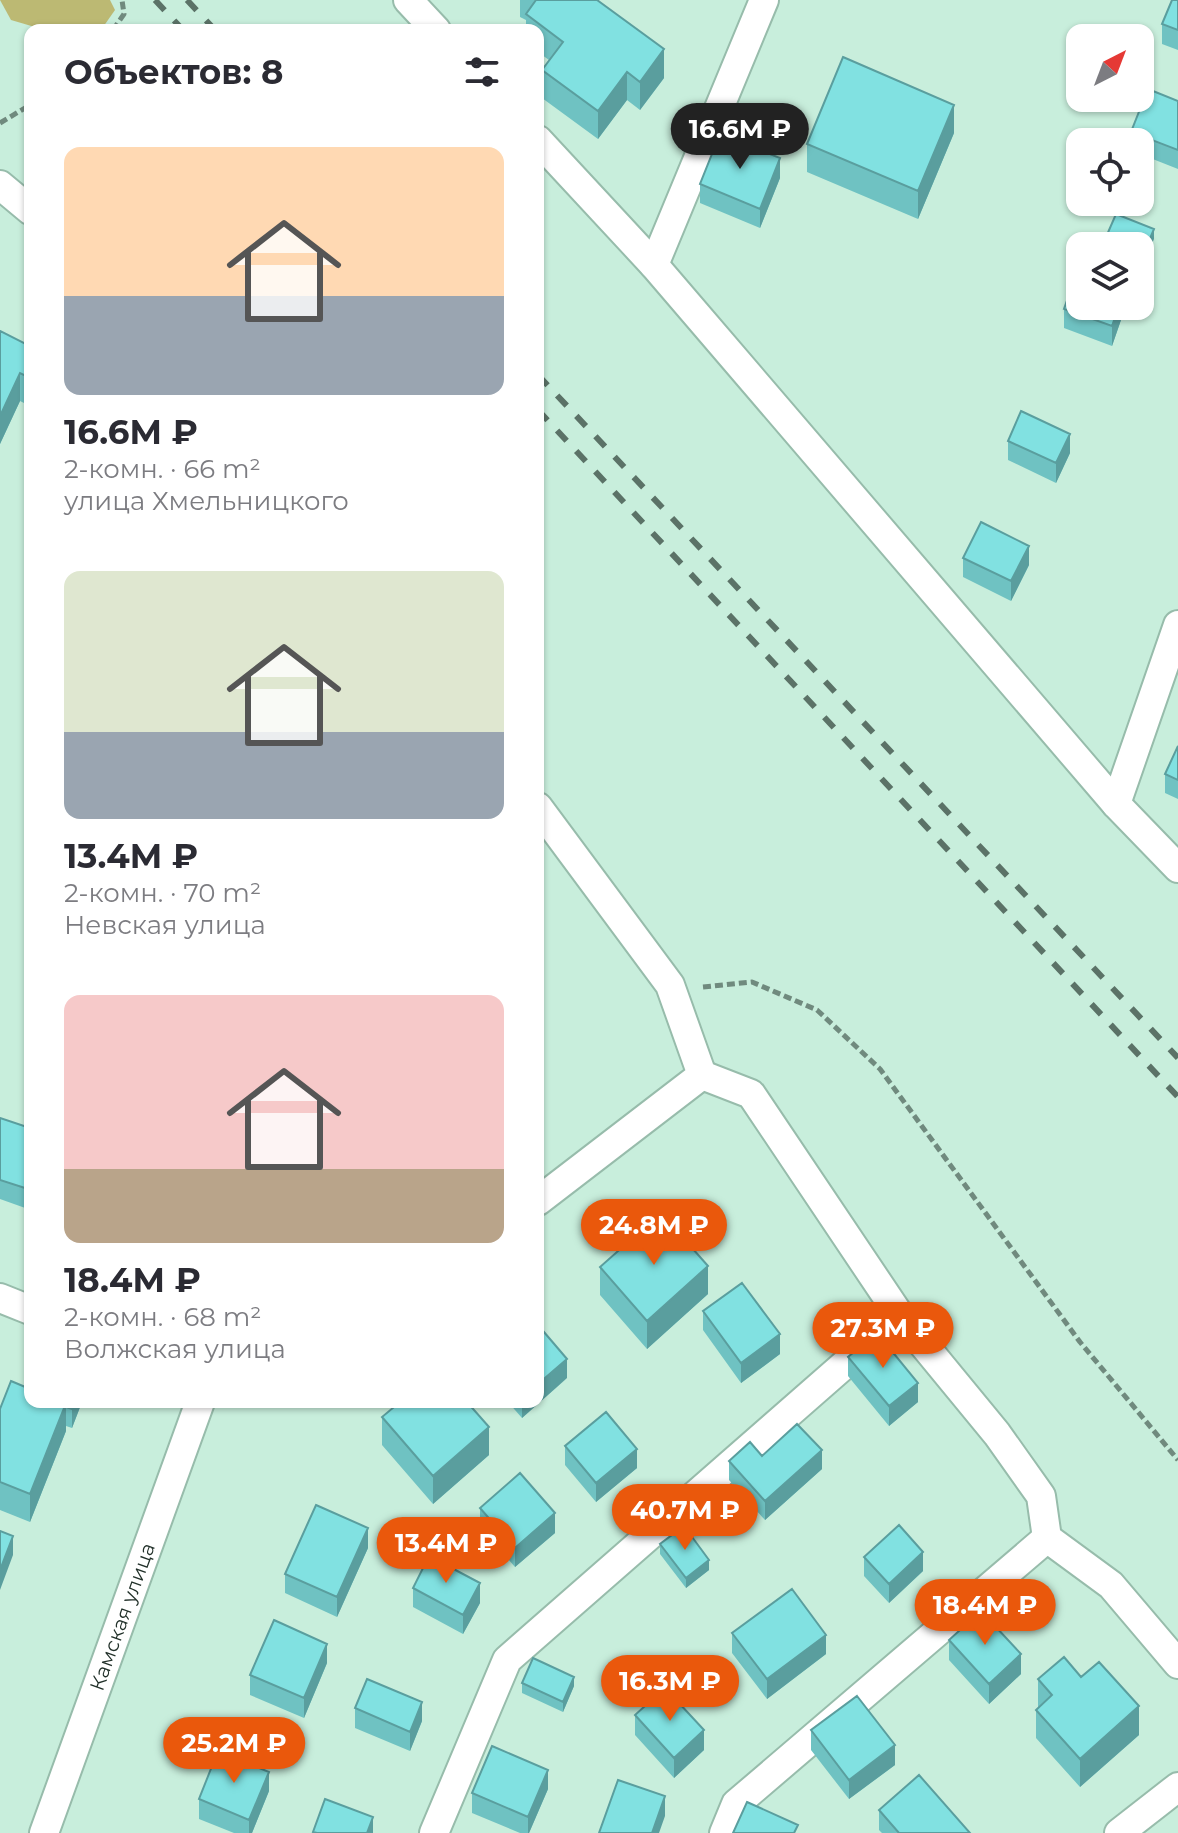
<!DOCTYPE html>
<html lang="ru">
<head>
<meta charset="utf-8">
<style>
	:root { --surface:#fff; --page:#f2f2f3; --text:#2b2b33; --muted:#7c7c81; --accent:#ea580c }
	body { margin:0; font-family:Montserrat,sans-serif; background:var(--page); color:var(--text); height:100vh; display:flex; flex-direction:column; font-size:30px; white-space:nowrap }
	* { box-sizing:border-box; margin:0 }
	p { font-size:26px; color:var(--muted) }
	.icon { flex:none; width:44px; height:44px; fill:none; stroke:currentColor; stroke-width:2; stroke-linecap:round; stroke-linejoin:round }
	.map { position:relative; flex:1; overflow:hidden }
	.sheet { position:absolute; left:24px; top:24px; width:520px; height:1384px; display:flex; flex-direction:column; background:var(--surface); border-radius:16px; box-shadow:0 2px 6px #0004 }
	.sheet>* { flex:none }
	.needle { width:52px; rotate:42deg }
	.fabs { position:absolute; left:1066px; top:24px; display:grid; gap:16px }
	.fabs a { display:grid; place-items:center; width:88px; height:88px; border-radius:16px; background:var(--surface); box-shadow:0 2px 6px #0004; font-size:40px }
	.price { position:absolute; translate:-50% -68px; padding:0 18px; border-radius:28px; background:var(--accent); color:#fff; font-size:26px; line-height:52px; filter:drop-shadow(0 2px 4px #0008) }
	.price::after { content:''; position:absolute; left:50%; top:48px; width:24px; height:18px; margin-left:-12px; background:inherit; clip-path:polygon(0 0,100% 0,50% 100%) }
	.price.active { background:#222; color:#fff }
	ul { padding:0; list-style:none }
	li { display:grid; align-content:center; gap:16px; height:424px; padding:0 40px }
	li span { display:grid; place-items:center; height:248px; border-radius:16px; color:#555 }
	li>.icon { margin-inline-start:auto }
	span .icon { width:144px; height:144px; fill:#fffc; stroke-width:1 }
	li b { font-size:34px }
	h2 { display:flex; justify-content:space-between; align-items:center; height:96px; padding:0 40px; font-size:34px }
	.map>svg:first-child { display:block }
</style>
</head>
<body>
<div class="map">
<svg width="1178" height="1833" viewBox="0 0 1178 1833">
	<rect width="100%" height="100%" fill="#c8eedc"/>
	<path fill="#bcb973" d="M0 0H110L115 10 101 30H45L11 20Z"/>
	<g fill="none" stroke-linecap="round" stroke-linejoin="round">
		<g stroke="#97bcab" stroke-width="32">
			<g id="street">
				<path d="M408 0 436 30"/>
				<path d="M538 140 654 265 1116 804 1178 868"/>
				<path d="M0 185 30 210"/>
				<path d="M654 265 764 0"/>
				<path d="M1116 804 1178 625"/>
				<path d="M538 807 670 985 702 1075 538 1201"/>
				<path d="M702 1075 751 1094 900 1316 997 1434 1041 1496 1047 1538 1111 1585 1178 1664"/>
				<path d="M0 1298 30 1310"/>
				<path id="s1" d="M44 1833 200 1402"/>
				<path d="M434 1833 507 1660 900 1316"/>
				<path d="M724 1833 736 1804 1047 1538"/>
				<path d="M1119 1833 1178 1787"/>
			</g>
		</g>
		<path stroke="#708a7e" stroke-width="5" stroke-dasharray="8 4" stroke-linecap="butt" d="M113 30 124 14 122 0
			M0 123 30 105
			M703 987 752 982 817 1010 880 1069 1080 1342 1178 1460"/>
		<use href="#street" stroke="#fff" stroke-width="28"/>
		<path stroke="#5b7267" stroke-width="6" stroke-dasharray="14 14" stroke-linecap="butt" d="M155 0 183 30
			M187 0 215 30
			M538 375 1178 1058
			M538 410 1178 1097"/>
	</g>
	<path fill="#6fc2c2" d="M520 0H597L664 78 640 110 627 100 598 139 542 98V70L549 60 538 52V30H526V20L520 17Z
		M1178 0V50L1162 44V24Z
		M1178 101V169L1140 154V142H1131V132Z
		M954 133 918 219 807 172V144Z
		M780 178 760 228 700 203V184Z
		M1121 306V320L1112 346 1064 328V309Z
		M0 331 30 346V406L20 401 0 444Z
		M1008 441 1070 453 1056 483 1008 460Z
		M963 558 1029 565 1011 601 963 577Z
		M1178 746V799L1165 793V774Z
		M0 1118 30 1128 28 1209 0 1199Z
		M600 1267 708 1294 647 1349 600 1295Z
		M703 1311 780 1354 741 1383 703 1330Z
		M848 1357 918 1402 889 1426 848 1376Z
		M567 1378 522 1418 508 1402H538Z
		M30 1389 82 1402 72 1428 66 1426V1431L30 1522 0 1510V1409Z
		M382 1417 489 1455 433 1504 382 1445Z
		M565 1446 637 1468 596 1502 565 1465Z
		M762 1456 822 1469 765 1520 729 1480V1461Z
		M480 1508 555 1533 515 1567 480 1527Z
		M660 1544 709 1570 686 1588 660 1554Z
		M368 1548 337 1617 285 1593V1574Z
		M864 1557 923 1571 889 1603 864 1576Z
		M413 1588 480 1603 463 1634 413 1607Z
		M732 1633 826 1654 767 1699 732 1653Z
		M949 1640 1021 1674 989 1704 949 1660Z
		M327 1663 304 1718 250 1695V1675Z
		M1081 1677 1139 1735 1080 1787 1036 1738V1710L1038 1708V1679Z
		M522 1683 574 1686 563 1712 522 1693Z
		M355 1708 422 1721 410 1751 355 1728Z
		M635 1715 704 1750 674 1778 635 1735Z
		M811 1730 895 1765 849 1799 811 1750Z
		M548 1789 529 1833H520L472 1813V1793Z
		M269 1791 252 1833H234L199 1819V1799Z
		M879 1810 970 1833H882L879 1830Z"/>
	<path fill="#5a9e9e" d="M664 49V78L640 110V82Z
		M627 72V100L598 139V111Z
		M954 105V133L918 219V191Z
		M780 158V178L760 228V209Z
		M1154 229V239L1141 270V260Z
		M1119 306H1121V320L1112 346V326Z
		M20 373V401L0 444V416Z
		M1070 434V453L1056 483V463Z
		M1029 546V565L1011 601V581Z
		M30 1184V1204L28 1209V1189Z
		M708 1266V1294L647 1349V1321Z
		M780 1334V1354L741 1383V1363Z
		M567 1359V1378L522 1418V1402H538V1384Z
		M918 1383V1402L889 1426V1406Z
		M75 1402H82L72 1428V1409Z
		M66 1403V1431L30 1522V1494Z
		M489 1427V1455L433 1504V1476Z
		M637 1449V1468L596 1502V1483Z
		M822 1450V1469L765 1520V1501Z
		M555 1513V1533L515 1567V1548Z
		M368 1528V1548L337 1617V1597Z
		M13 1536V1555L0 1590V1570Z
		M923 1552V1571L889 1603V1584Z
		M709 1560V1570L686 1588V1578Z
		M480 1583V1603L463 1634V1615Z
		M826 1635V1654L767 1699V1679Z
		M327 1644V1663L304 1718V1698Z
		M1021 1654V1674L989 1704V1684Z
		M574 1677V1686L563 1712V1702Z
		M422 1702V1721L410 1751V1732Z
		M1139 1706V1735L1080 1787V1759Z
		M704 1730V1750L674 1778V1758Z
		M895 1745V1765L849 1799V1780Z
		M548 1770V1789L529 1833H528V1817Z
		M269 1772V1791L252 1833H249V1820Z
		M665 1796V1816L659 1833H652Z
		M373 1817V1833H367Z"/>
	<path fill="#81e1e1" stroke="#5a9e9e" stroke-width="2" d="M536 0H597L664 49 640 82 627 72 598 111 542 70 563 42 526 14Z
		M1172 0H1178V30L1162 24Z
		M843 57 954 105 918 191 807 144Z
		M1148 89 1178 101V150L1131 132Z
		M720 134 780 158 760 209 700 184Z
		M1116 214 1154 229 1141 260 1140 259V246H1108L1103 244Z
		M1073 284 1080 286V306H1119L1112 326 1064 309Z
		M0 331 30 346V378L20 373 0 416Z
		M1021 411 1070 434 1056 463 1008 441Z
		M981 522 1029 546 1011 581 963 558Z
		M1178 746V780L1165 774Z
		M0 1118 30 1128V1184L28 1189 0 1180Z
		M661 1213 708 1266 647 1321 600 1267Z
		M742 1283 780 1334 741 1363 703 1311Z
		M538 1325 567 1359 538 1384Z
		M877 1333 918 1383 889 1406 848 1357Z
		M11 1381 30 1389V1402H63L66 1403 30 1494 0 1482V1409Z
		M63 1402H75L72 1409 66 1407V1403Z
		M400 1402H467L489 1427 433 1476 382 1417Z
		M606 1412 637 1449 596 1483 565 1446Z
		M797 1424 822 1450 765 1501 729 1461 750 1442 762 1456Z
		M520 1473 555 1513 515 1548 480 1508Z
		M316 1505 368 1528 337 1597 285 1574Z
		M899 1525 923 1552 889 1584 864 1557Z
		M684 1526 709 1560 686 1578 660 1544Z
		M0 1531 13 1536 0 1570Z
		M429 1556 480 1583 463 1615 413 1588Z
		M792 1589 826 1635 767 1679 732 1633Z
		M981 1611 1021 1654 989 1684 949 1640Z
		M274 1620 327 1644 304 1698 250 1675Z
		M1064 1657 1081 1677 1099 1662 1139 1706 1080 1759 1036 1710 1052 1695 1038 1679Z
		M533 1658 574 1677 563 1702 522 1683Z
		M367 1679 422 1702 410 1732 355 1708Z
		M665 1688 704 1730 674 1758 635 1715Z
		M857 1696 895 1745 849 1780 811 1730Z
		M492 1746 548 1770 528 1817 472 1793Z
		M218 1751 269 1772 249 1820 199 1799Z
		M919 1775 970 1833H899L879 1810Z
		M618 1780 665 1796 652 1833H599Z
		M325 1799 373 1817 367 1833H317L313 1832Z
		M747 1802 798 1825 794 1833H733Z"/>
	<g text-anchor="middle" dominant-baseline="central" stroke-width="7" stroke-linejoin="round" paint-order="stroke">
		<g font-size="20" fill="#22312a" stroke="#c8eedc">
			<text stroke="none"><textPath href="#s1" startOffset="230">Камская улица</textPath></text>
		</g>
	</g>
</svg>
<div class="fabs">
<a><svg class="needle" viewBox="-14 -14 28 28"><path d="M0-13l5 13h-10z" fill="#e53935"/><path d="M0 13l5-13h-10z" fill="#7c7c81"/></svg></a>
<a><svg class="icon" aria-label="locate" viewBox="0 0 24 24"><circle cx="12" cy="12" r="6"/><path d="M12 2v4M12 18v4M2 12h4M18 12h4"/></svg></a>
<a><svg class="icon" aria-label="layers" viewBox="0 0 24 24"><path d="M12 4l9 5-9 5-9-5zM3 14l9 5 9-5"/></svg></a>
</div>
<b class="price active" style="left:740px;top:171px">16.6M ₽</b>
<b class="price" style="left:654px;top:1267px">24.8M ₽</b>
<b class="price" style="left:883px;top:1370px">27.3M ₽</b>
<b class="price" style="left:685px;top:1552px">40.7M ₽</b>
<b class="price" style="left:446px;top:1585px">13.4M ₽</b>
<b class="price" style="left:985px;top:1647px">18.4M ₽</b>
<b class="price" style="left:670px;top:1723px">16.3M ₽</b>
<b class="price" style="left:234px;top:1785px">25.2M ₽</b>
<section class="sheet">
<h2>Объектов: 8<svg class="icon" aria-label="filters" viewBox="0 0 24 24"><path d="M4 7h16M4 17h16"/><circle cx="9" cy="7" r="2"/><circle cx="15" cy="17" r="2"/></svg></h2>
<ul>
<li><span style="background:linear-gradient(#ffd9b3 60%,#9aa5b1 0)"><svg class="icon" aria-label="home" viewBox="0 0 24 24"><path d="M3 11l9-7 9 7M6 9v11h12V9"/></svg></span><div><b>16.6M ₽</b><p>2-комн. · 66 m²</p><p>улица Хмельницкого</p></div></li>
<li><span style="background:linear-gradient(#dfe7d0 65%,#9aa5b1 0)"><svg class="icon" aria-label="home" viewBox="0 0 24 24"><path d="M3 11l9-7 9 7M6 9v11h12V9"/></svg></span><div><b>13.4M ₽</b><p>2-комн. · 70 m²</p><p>Невская улица</p></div></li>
<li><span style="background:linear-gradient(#f6c9c9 70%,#b9a48a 0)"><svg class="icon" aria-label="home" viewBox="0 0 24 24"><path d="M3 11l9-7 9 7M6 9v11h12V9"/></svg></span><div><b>18.4M ₽</b><p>2-комн. · 68 m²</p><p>Волжская улица</p></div></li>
</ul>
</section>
</div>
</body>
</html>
